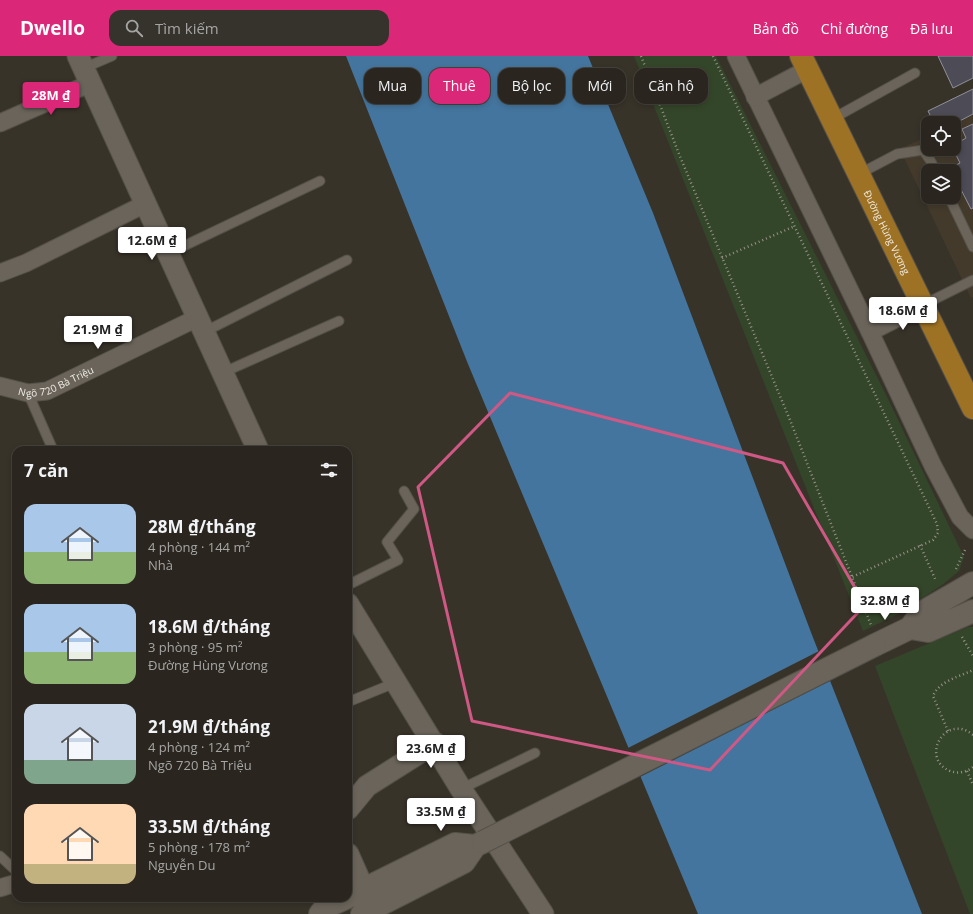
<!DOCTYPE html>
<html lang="vi">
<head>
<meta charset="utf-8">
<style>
	:root { --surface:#2a261f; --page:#36322c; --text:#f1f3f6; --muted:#a5a5a4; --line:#46433d; --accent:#db2777 }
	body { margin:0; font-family:"Open Sans",sans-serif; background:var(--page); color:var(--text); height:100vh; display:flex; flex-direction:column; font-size:15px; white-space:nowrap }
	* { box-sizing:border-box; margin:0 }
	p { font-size:13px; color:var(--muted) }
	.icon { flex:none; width:22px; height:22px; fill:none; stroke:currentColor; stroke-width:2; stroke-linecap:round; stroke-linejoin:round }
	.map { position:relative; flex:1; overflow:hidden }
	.drawer { position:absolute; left:12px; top:390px; width:340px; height:456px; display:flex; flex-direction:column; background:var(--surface); border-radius:12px; box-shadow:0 2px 6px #0003,0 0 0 1px var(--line) }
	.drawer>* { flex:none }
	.hud { position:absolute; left:364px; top:12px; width:380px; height:36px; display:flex; gap:8px }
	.buttons { position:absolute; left:921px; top:60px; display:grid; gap:8px }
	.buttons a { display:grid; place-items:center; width:40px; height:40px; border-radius:8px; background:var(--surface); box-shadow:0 2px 6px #0003,0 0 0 1px var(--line); font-size:20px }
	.price { position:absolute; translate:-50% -34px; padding:0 9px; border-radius:4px; background:#fff; color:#222; font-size:13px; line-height:26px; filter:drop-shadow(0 1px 2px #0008) }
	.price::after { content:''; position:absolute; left:50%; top:24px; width:12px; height:9px; margin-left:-6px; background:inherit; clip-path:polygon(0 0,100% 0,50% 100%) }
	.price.on { background:var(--accent); color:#fff }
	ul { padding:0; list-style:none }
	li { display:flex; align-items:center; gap:12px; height:100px; padding:0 12px }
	li span { display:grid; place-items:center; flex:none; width:112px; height:80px; border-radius:12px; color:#555 }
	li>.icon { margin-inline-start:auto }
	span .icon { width:48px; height:48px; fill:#fffc; stroke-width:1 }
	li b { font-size:17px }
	h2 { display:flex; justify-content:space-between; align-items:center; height:48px; padding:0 12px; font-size:17px }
	.chip { padding:0 14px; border-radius:12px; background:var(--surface); box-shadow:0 2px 6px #0003,0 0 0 1px var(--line); font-size:14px; line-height:36px }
	.chip.on { background:var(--accent); color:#fff }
	header { display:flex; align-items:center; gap:24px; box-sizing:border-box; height:56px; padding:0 20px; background:var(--accent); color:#fff }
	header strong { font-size:19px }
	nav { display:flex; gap:22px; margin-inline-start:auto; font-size:14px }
	.search { width:280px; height:36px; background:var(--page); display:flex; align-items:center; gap:10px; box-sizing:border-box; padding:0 14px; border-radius:12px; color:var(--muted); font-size:15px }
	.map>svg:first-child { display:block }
</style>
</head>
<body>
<header>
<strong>Dwello</strong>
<div class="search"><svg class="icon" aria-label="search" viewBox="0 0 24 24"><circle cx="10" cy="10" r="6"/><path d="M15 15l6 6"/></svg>Tìm kiếm</div>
<nav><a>Bản đồ</a><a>Chỉ đường</a><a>Đã lưu</a></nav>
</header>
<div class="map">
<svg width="973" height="858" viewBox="0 0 973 858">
	<rect width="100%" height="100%" fill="#383329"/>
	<path fill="#433a2b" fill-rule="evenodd" d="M973 59V241L971 242 900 93 928 80V93H954V68ZM928 115H954V141H928Z"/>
	<path fill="#344629" d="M634 0H716L886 339 964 501 959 515 942 529 896 559 863 575Z
		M968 571H973V858H970L959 829 875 610Z"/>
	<path fill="#44759e" d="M346 0H588L653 157 812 579 922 858H698L468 308Z"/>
	<path fill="#383329" d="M821 594 832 624 638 722 626 693Z"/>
	<path fill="#4c4b56" stroke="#91909b" d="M938 0H973V22L953 32Z
		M973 33V58L954 68 934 67 928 55Z
		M973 68V152L971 153 954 120V115H951L950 112 960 107 953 93 954 89 966 82 962 73Z"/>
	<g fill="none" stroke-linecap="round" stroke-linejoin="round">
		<g stroke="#555149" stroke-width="11">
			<path id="service" d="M84 12 112 0
				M832 63 915 17
				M859 118 897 98 923 94 930 104 936 115
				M949 141 973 191
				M167 198 320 125
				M923 249 973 224
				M204 276 347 204
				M222 317 339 265
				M28 337 53 394
				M348 529 398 504 387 486 414 453 404 435
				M348 646 397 626
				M461 733 535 697
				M0 800 16 815"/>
		</g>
		<g stroke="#555149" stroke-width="19">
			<g id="minor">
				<path d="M736 0 870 276 933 410 960 461 973 474"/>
				<path d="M755 41 808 13"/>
				<path d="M0 67 91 27"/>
				<path d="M0 217 26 207 145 148"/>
				<path d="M870 276 923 249"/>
				<path id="s1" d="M0 330 28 337 47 335 197 262"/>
				<path d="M0 832 16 827"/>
			</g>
		</g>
		<g stroke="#555149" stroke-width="23">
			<path id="tertiary" d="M78 0 258 394
				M348 548 461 733 543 858
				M348 753 367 730 435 687
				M348 798 364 834"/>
		</g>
		<g stroke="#555149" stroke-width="24">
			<path id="secondary" d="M910 572 928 575 973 555
				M875 589 910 572 921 557 973 527
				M348 841 455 788 475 790
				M320 858 326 851 346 842
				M362 858 464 806 475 790 483 786"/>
		</g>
		<g stroke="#555149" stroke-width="24">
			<g id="primary">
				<path id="s2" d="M801 0 973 352"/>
			</g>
		</g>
		<path stroke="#96928a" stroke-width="2.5" stroke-dasharray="1 3" stroke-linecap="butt" d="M641 0 679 98 790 364 871 569
			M713 0 937 468 938 477 933 484 852 521
			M722 202 795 170
			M920 489 936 525
			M956 513 965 494
			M962 581 973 600
			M948 675 933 640C939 625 959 621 973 614
			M973 679C946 656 919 702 950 715 958 718 967 716 973 711
			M967 715 973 729"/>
		<use href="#service" stroke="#6a645a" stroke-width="9"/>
		<use href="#minor" stroke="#6a645a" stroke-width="17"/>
		<use href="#tertiary" stroke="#6a645a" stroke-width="21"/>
		<use href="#secondary" stroke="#6a645a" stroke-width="22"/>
		<use href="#primary" stroke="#9e7224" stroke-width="22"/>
		<g stroke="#555149" stroke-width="24" stroke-linecap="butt">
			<path id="secondary-bridge" d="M483 786 875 589"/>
		</g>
		<use href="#secondary-bridge" stroke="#6a645a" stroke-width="22"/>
	</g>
	<path fill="none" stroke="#d05885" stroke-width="3" stroke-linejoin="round" d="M510 337 783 407 865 549 710 714 472 665 418 431Z"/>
	<g text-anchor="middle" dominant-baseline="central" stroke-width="4" stroke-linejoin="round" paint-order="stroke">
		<g font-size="10" fill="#f0ede7" stroke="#1d1b17">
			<text stroke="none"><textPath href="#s2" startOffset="196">Đường Hùng Vương</textPath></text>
			<text stroke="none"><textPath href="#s1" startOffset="59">Ngõ 720 Bà Triệu</textPath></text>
		</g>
	</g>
</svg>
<div class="buttons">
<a><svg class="icon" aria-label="locate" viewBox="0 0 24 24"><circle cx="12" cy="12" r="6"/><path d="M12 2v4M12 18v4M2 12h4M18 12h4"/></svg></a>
<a><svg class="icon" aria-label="layers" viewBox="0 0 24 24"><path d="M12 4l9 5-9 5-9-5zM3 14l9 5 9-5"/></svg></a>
</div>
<b class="price on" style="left:51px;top:60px">28M ₫</b>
<b class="price" style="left:152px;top:205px">12.6M ₫</b>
<b class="price" style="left:903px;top:275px">18.6M ₫</b>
<b class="price" style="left:98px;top:294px">21.9M ₫</b>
<b class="price" style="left:885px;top:565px">32.8M ₫</b>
<b class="price" style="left:431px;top:713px">23.6M ₫</b>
<b class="price" style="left:441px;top:776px">33.5M ₫</b>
<div class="hud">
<a class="chip">Mua</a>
<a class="chip on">Thuê</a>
<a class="chip">Bộ lọc</a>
<a class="chip">Mới</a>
<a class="chip">Căn hộ</a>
</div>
<section class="drawer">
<h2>7 căn<svg class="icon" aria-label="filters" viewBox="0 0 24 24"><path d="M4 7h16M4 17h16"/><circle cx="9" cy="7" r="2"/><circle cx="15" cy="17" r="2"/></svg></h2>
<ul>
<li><span style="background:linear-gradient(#a9c7e8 60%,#8fb573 0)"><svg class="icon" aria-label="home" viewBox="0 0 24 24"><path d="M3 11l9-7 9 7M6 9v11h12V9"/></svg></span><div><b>28M ₫/tháng</b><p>4 phòng · 144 m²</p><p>Nhà</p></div></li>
<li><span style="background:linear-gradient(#a9c7e8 60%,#8fb573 0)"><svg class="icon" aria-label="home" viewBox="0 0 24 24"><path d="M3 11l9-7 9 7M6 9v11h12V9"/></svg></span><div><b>18.6M ₫/tháng</b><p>3 phòng · 95 m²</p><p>Đường Hùng Vương</p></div></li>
<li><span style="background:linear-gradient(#c9d6e8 70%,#7fa58c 0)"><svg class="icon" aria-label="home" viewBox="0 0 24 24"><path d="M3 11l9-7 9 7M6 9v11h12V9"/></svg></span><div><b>21.9M ₫/tháng</b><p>4 phòng · 124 m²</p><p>Ngõ 720 Bà Triệu</p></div></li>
<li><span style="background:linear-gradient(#ffd9b3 75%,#c2b280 0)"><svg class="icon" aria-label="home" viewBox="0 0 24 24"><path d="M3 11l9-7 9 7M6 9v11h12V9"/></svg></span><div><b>33.5M ₫/tháng</b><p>5 phòng · 178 m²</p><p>Nguyễn Du</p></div></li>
</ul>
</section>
</div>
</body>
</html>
